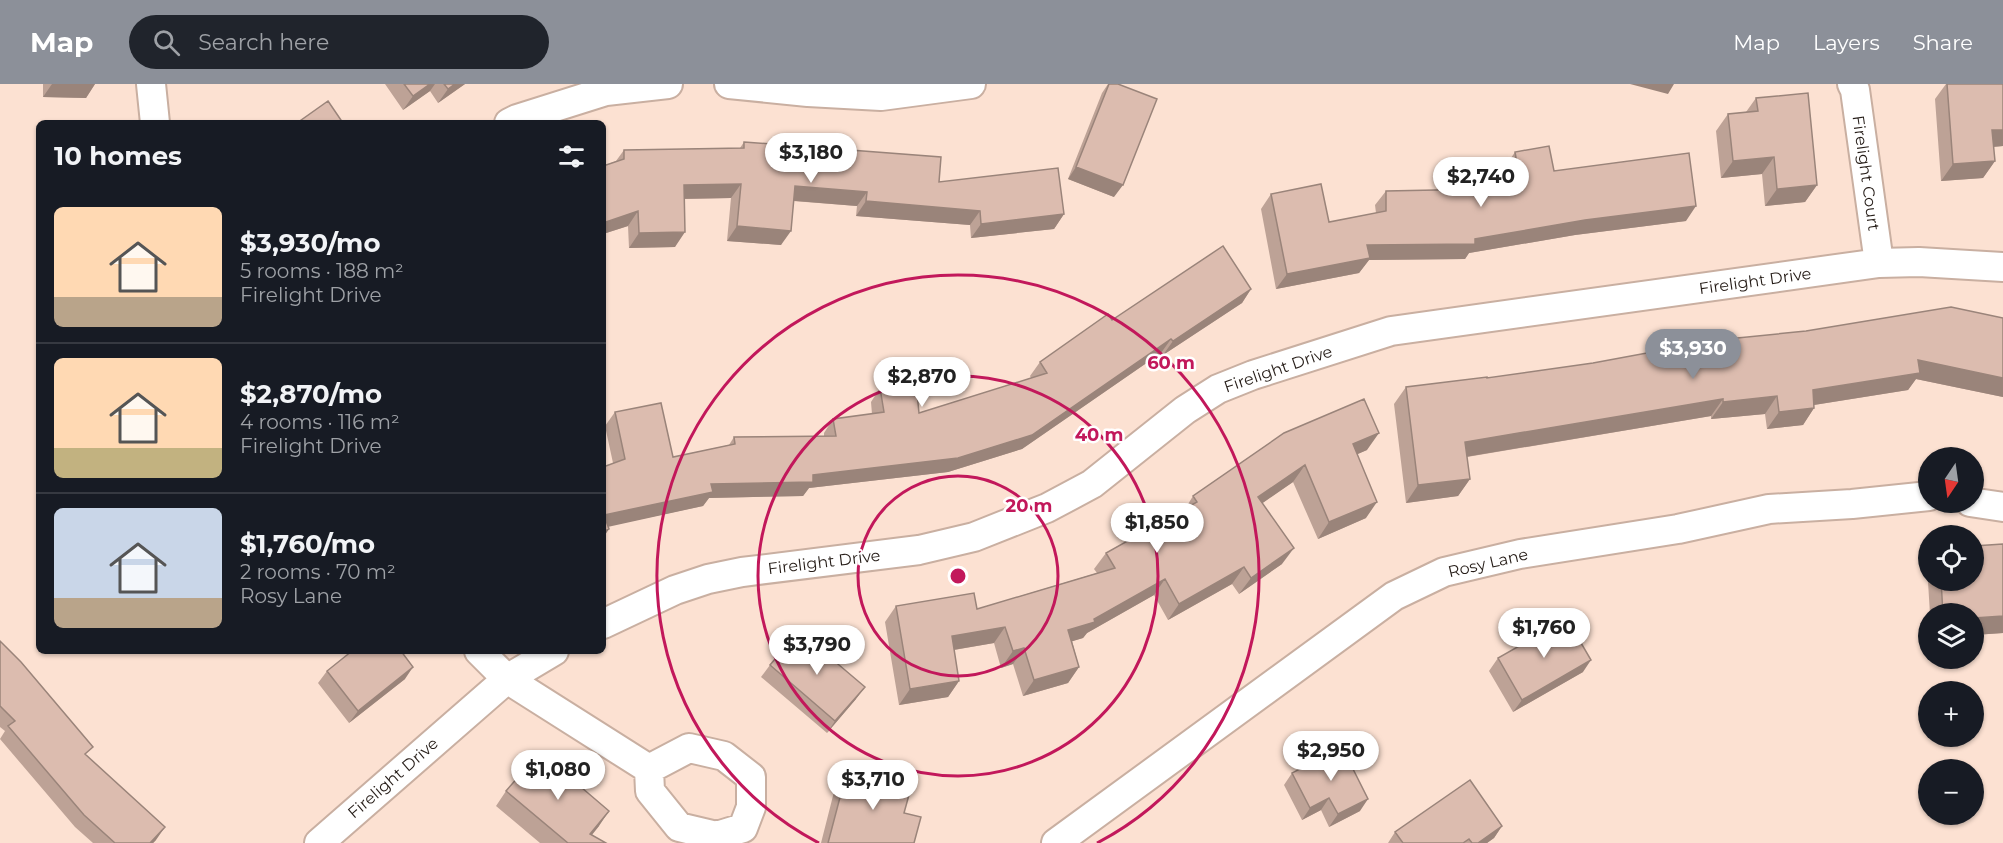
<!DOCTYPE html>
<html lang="en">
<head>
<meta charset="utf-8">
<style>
	:root { --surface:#171b24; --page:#20242c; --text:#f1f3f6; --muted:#9ea1a6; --line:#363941; --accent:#8c9099 }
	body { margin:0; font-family:Montserrat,sans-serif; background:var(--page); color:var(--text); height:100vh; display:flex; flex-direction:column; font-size:22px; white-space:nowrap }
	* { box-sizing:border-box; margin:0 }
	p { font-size:20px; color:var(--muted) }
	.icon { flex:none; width:33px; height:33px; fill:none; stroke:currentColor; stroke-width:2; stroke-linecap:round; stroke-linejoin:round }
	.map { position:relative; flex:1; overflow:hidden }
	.sheet { position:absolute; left:36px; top:36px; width:570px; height:534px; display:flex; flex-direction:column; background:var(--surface); border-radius:9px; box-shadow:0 2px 4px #0004 }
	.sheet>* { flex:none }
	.needle { width:39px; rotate:193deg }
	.buttons { position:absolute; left:1918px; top:363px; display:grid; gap:12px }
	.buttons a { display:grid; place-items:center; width:66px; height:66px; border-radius:50%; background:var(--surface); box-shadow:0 2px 4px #0004; font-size:30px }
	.price { position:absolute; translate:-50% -51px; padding:0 14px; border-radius:21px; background:#fff; color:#222; font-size:20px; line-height:39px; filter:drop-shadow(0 2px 3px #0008) }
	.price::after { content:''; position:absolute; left:50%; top:36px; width:18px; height:14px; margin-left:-9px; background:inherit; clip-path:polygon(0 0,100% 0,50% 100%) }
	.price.selected { background:var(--accent); color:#fff }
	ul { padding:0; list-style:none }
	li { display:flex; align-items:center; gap:18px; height:150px; padding:0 18px }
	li+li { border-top:2px solid var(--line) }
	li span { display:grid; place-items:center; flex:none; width:168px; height:120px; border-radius:9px; color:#555 }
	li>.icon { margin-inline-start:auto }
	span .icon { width:72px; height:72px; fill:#fffc; stroke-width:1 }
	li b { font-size:26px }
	h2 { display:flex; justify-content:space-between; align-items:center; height:72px; padding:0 18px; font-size:26px }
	header { display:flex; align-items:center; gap:36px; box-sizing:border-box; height:84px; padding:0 30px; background:var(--accent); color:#fff }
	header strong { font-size:28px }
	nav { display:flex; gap:33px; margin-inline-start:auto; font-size:21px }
	.search { width:420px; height:54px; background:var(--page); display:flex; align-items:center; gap:15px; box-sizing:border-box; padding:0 21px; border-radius:33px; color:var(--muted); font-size:22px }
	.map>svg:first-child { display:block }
</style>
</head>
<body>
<header>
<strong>Map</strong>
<div class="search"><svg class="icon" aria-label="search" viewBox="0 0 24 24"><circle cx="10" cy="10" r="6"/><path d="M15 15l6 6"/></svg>Search here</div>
<nav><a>Map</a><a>Layers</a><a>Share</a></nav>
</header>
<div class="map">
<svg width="2003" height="759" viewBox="0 0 2003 759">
	<rect width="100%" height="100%" fill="#fce1d2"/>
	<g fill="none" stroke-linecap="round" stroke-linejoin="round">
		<g stroke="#c9afa1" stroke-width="32">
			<path id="street" d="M151 0 155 39
				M729 0 808 8 881 12 971 0
				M1852 0 1855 6 1879 179
				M509 39 517 35 606 7 668 0
				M1970 418 2003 423
				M603 540 675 506 708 495 742 488 919 466 974 453 1047 424 1092 400 1185 326 1218 305 1253 291 1391 247 1879 179 1919 178 2003 183
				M479 567 507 595 649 685
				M689 664 724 672 751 693V723L743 744 717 752 679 743 650 707 649 685Z
				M319 759 507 595 554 567
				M1056 759 1394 512 1444 488 1520 470 1678 445 1769 425 1852 420 1929 412"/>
		</g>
		<use href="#street" stroke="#fff" stroke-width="28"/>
	</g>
	<path fill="#bda296" d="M43 0H95L86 14 43 13Z
		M385 0H465L438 19 430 7 403 26Z
		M1108 0H1118L1114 113 1068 95 1102 9Z
		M1946 0H2003V62L1993 63 1995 77 1983 94 1941 97 1935 15Z
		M1756 14 1817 101 1805 118 1765 122 1762 90 1721 94 1716 47 1728 30 1746 28Z
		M744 58 939 98 1064 130 1054 145 971 154 970 141 856 132 857 122 793 117 781 161 727 157 731 114 684 115 675 163 629 164 628 142 603 150V82L616 77 624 66 740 64Z
		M1515 68 1554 87 1686 137 1575 151 1469 169 1465 175 1369 176 1359 189 1276 205 1261 125 1271 110 1329 138 1376 129 1375 121 1386 107 1479 105 1485 97 1507 93 1505 83Z
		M1251 205 1242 219 1163 271 1161 269 1022 365 948 388 809 404 803 412 709 414 703 422 608 442 613 379 605 342 615 328 673 373 729 361 734 353 824 352V349L833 335 872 330 871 318 880 304 919 329 1031 294 1030 292 1040 278 1112 236Z
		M2003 234V313L1916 295 1908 306 1814 321V324L1803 341 1767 345 1765 330 1711 335V332L1467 373 1470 395 1458 412 1406 419 1394 320 1406 303 1487 294Z
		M1284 349 1367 366 1357 370 1366 434 1318 455 1293 398 1262 419 1282 480 1239 510 1232 500 1168 536 1154 511 1087 549 1083 554 1072 557 1079 583 1068 599 1023 612 1013 580 1001 584 994 559 954 566 959 597 948 613 899 621 885 538 896 522 977 525 1097 489 1094 485 1106 469 1185 425 1193 412Z
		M2003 460V549L1974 551V530H1930L1927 482 1929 478V496H1974Z
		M0 557 87 672 156 756 153 759H93L75 743 0 655 5 647 0 643Z
		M1498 574 1583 588 1513 628 1489 587Z
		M770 581 856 615 827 649 761 593Z
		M327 587 405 595 349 639 318 599Z
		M848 683 904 729 914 759H821L836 700Z
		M1292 689 1360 727 1329 743 1321 726 1302 736 1284 701Z
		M506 707 599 742 592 751 606 759H540L496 722Z
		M1502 742 1494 754 1487 759H1388L1395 748Z"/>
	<path fill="#9a847a" d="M52 0H95L86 14 43 13Z
		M430 0H435L430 7 403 26 413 12Z
		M455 0H465L438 19 448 5Z
		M1630 0H1674L1668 10Z
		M1992 46H2003V62L1980 64Z
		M1774 73 1762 90 1721 94 1733 77Z
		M1995 77 1983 94 1941 97 1953 80Z
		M1076 83 1123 101 1114 113 1068 95Z
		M741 100 731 114 674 115 684 101Z
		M1817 101 1805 118 1765 122 1777 105Z
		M795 102 867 108 857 122 784 116Z
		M866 117 980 127 970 141 856 132Z
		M1696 122 1686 137 1575 151 1469 169 1465 175 1369 176 1359 189 1276 205 1287 190 1367 161 1475 155 1585 136Z
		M638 127 628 142 603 150V139Z
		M1064 130 1054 145 971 154 981 140Z
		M737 142 791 147 781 161 727 157Z
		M685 148 675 163 629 164 639 149Z
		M1251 205 1242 219 1163 271 1173 257Z
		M1171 255 1161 269 1022 365 948 388 809 404 803 412 709 414 703 422 603 444 604 431 711 400 813 391Z
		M1918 276 2003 294V313L1916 295 1908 306 1801 323 1813 306Z
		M1777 312 1765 330 1711 335 1723 318Z
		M1723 315 1711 332 1453 375 1465 358Z
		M1814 324 1803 341 1767 345 1779 328Z
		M1379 349 1367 366 1342 377 1353 360Z
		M1305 381 1293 398 1247 430 1258 413Z
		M1470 395 1458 412 1406 419 1418 401Z
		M1377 418 1366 434 1318 455 1329 438Z
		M609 445 603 454V448Z
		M1294 464 1282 480 1239 510 1251 494Z
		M1244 483 1232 500 1168 536 1179 520Z
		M1165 495 1154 511 1087 549 1083 554 1057 562 1068 546 1094 535Z
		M2003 532V549L1974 551V534Z
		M1005 543 994 559 941 568 952 552Z
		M1024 564 1013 580 1001 584 1013 567Z
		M1591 576 1583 588 1513 628 1522 616Z
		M413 583 405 595 349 639 358 627Z
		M1079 583 1068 599 1023 612 1034 596Z
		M959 597 948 613 899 621 910 605Z
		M865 603 856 615 827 649 835 637Z
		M1329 714 1321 726 1302 736 1310 724Z
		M1368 715 1360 727 1329 743 1338 730Z
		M609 727 599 742 585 759 590 750Z
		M1502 742 1494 754 1487 759H1478Z
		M165 743 156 756 153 759H150Z"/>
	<path fill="#dcbcaf" stroke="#9a847a" stroke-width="1.5" d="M404 0H430L413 12Z
		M444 0H455L448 5Z
		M1109 0H1118L1157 15 1123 101 1076 83Z
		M1947 0H2003V46H1992L1995 77 1953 80Z
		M1808 9 1817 101 1777 105 1774 73 1733 77 1728 30 1758 27 1756 14Z
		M328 17 343 39H297Z
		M744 58 941 73 939 98 1058 84 1064 130 981 140 980 127 866 117 867 108 795 102 791 147 737 142 741 100 684 101 685 148 639 149 638 127 603 139V82L624 75V66L744 64Z
		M1549 62 1554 87 1689 69 1696 122 1585 136 1475 155V160L1367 161 1370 174 1287 190 1271 110 1321 100 1329 138 1386 127V107L1486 105 1485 97 1519 91 1515 68Z
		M1223 162 1251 205 1173 257 1171 255 1032 351 958 374 813 391V398L711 400 713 408 604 431 609 445 603 448V383L625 375 615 328 661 319 673 373 735 360 734 353 836 352 833 335 884 328 880 304 916 299 919 329 1047 289 1040 278 1108 230 1112 236Z
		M1951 223 2003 234V294L1918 276 1920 289 1813 306 1814 324 1779 328 1777 312 1723 318V315L1465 358 1470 395 1418 401 1406 303 1487 293V294L1593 279 1717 256 1806 247Z
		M1364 315 1379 349 1353 360 1377 418 1329 438 1305 381 1258 413 1294 464 1251 494 1244 483 1179 520 1165 495 1094 535 1095 538 1068 546 1079 583 1034 596 1024 564 1013 567 1005 543 952 552 959 597 910 605 896 522 974 509 977 525 1115 484 1106 469 1197 418 1193 412 1284 349Z
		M2003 460V532L1974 534V530H1943L1941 496H1974V462Z
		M1567 535 1591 576 1522 616 1498 574Z
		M799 547 865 603 835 637 770 581Z
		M0 557 21 578 93 663 85 670 165 743 150 759H115L84 731 8 642 15 637 0 622Z
		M352 567H401L413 583 358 627 327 587Z
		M1342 663 1368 715 1338 730 1329 714 1310 724 1292 689Z
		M540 668 609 727 590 750 606 759H568L506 707Z
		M848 683 912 700 904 729 921 733 914 759H828Z
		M1470 696 1502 742 1478 759H1472L1469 755 1463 759H1403L1395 748Z"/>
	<g fill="none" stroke="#c2185b" stroke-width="3">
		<circle cx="958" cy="492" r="100"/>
		<circle cx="958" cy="492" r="200"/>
		<path d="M819 759A301 301 0 1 1 1097 759"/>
	</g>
	<g text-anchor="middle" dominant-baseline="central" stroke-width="5" stroke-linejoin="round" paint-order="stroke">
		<g font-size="16" fill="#251c17" stroke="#fff">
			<text transform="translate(1866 89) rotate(82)">Firelight Court</text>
			<text transform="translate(1755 197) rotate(-8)">Firelight Drive</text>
			<text transform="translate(1278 285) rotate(-19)">Firelight Drive</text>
			<text transform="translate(824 478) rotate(-7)">Firelight Drive</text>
			<text transform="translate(1488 479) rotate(-13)">Rosy Lane</text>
			<text transform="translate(393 694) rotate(-41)">Firelight Drive</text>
		</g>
	</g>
	<circle cx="958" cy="492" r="9" fill="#c2185b" stroke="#fff" stroke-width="3"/>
	<g font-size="18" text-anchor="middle" font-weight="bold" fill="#c2185b" stroke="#fff" stroke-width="5" stroke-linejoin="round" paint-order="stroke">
		<text x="1171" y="285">60 m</text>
		<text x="1099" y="357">40 m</text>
		<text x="1029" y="428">20 m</text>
	</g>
</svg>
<div class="buttons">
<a><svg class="needle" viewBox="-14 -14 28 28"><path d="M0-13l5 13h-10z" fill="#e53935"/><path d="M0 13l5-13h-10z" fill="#9ea1a6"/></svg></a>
<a><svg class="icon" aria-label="locate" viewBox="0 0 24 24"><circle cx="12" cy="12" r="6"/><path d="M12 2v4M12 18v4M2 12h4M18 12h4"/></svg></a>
<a><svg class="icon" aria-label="layers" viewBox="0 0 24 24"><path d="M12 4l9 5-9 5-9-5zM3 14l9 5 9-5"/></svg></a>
<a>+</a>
<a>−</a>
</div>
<b class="price" style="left:811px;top:100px">$3,180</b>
<b class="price" style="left:1481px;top:124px">$2,740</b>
<b class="price selected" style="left:1693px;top:296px">$3,930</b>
<b class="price" style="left:922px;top:324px">$2,870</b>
<b class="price" style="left:1157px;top:470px">$1,850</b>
<b class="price" style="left:1544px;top:575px">$1,760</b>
<b class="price" style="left:817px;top:592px">$3,790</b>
<b class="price" style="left:1331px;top:698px">$2,950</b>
<b class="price" style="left:558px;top:717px">$1,080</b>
<b class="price" style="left:873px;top:727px">$3,710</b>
<section class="sheet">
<h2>10 homes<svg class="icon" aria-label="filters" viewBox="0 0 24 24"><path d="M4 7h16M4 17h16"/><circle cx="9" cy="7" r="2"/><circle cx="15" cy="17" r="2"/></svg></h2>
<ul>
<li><span style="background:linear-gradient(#ffd9b3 75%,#b9a48a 0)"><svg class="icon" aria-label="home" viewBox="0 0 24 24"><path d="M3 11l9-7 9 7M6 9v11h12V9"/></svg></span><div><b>$3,930/mo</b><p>5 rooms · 188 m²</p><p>Firelight Drive</p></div></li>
<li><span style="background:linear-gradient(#ffd9b3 75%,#c2b280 0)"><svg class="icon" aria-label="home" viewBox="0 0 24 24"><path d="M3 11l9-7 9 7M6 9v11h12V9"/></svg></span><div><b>$2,870/mo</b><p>4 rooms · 116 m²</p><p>Firelight Drive</p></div></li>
<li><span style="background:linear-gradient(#c9d6e8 75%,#b9a48a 0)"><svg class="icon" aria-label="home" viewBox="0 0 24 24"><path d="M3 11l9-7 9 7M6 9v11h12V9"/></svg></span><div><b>$1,760/mo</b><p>2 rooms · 70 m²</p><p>Rosy Lane</p></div></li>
</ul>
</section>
</div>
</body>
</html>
